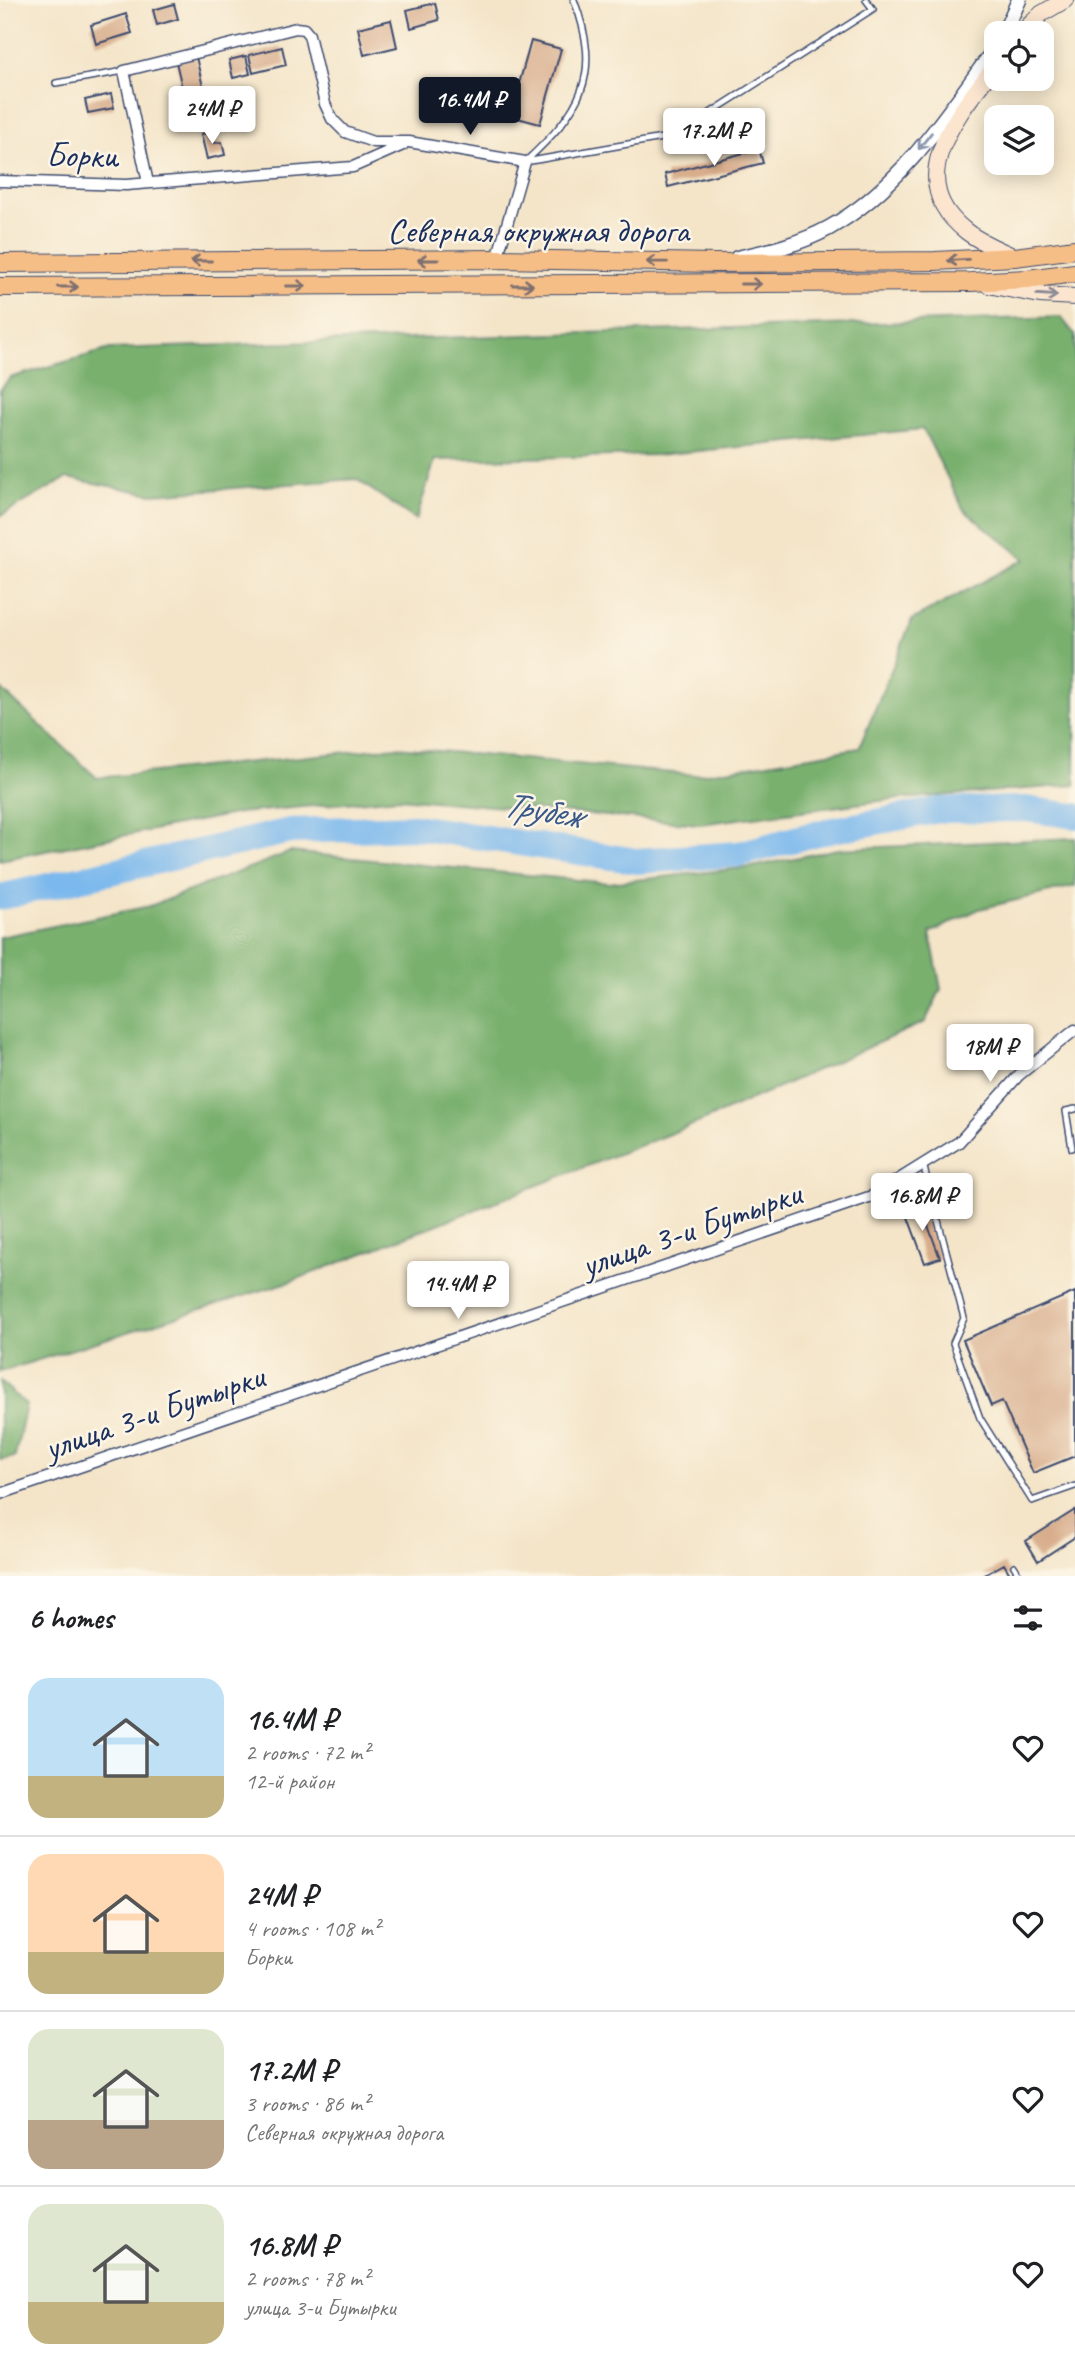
<!DOCTYPE html>
<html lang="en">
<head>
<meta charset="utf-8">
<style>
	:root { --surface:#fff; --page:#f2f2f2; --text:#202124; --muted:#757577; --line:#e0e0e0; --accent:#111827 }
	body { margin:0; font-family:Caveat,sans-serif; background:var(--page); color:var(--text); height:100vh; display:flex; flex-direction:column; font-size:26px; white-space:nowrap }
	* { box-sizing:border-box; margin:0 }
	p { font-size:23px; color:var(--muted) }
	.icon { flex:none; width:38px; height:38px; fill:none; stroke:currentColor; stroke-width:2; stroke-linecap:round; stroke-linejoin:round }
	.map { position:relative; height:1576px; overflow:hidden }
	.sheet { display:flex; flex-direction:column; background:var(--surface); flex:1 }
	.sheet>* { flex:none }
	.fabs { position:absolute; left:984px; top:21px; display:grid; gap:14px }
	.fabs a { display:grid; place-items:center; width:70px; height:70px; border-radius:14px; background:var(--surface); box-shadow:0 4px 18px #0003; font-size:35px }
	.price { position:absolute; translate:-50% -60px; padding:0 16px; border-radius:7px; background:#fff; color:#222; font-size:23px; line-height:46px; filter:drop-shadow(0 2px 4px #0008) }
	.price::after { content:''; position:absolute; left:50%; top:42px; width:21px; height:16px; margin-left:-10px; background:inherit; clip-path:polygon(0 0,100% 0,50% 100%) }
	.price.active { background:var(--accent); color:#fff }
	ul { padding:0; list-style:none }
	li { display:flex; align-items:center; gap:21px; height:175px; padding:0 28px }
	li+li { border-top:2px solid var(--line) }
	li span { display:grid; place-items:center; flex:none; width:196px; height:140px; border-radius:21px; color:#555 }
	li>.icon { margin-inline-start:auto }
	span .icon { width:84px; height:84px; fill:#fffc; stroke-width:1 }
	li b { font-size:30px }
	h2 { display:flex; justify-content:space-between; align-items:center; height:84px; padding:0 28px; font-size:30px }
	.map>svg:first-child { display:block }
</style>
</head>
<body>
<div class="map">
<svg width="1075" height="1576" viewBox="0 0 1075 1576">
	<rect width="100%" height="100%" fill="#fcf5e5"/>
	<filter id="ink" filterUnits="userSpaceOnUse"><feTurbulence type="fractalNoise" baseFrequency=".0143" numOctaves="2"/><feDisplacementMap in="SourceGraphic" scale="14" xChannelSelector="R" yChannelSelector="G"/><feConvolveMatrix kernelMatrix="1 2 1 2 8 2 1 2 1" color-interpolation-filters="sRGB"/></filter>
	<filter id="wash" filterUnits="userSpaceOnUse"><feTurbulence type="fractalNoise" baseFrequency=".00686" numOctaves="4" result="noise"/><feDisplacementMap in="SourceGraphic" scale="28" xChannelSelector="R" yChannelSelector="G"/><feGaussianBlur stdDeviation="1.57" result="paint"/><feColorMatrix in="noise" values="0 0 0 0 0 0 0 0 0 0 0 0 0 0 0 0 0 1.4 0 .05"/><feComposite in="paint" operator="in"/></filter>
	<g filter="url(#wash)">
		<rect width="100%" height="100%" fill="#f4e5c9"/>
		<path fill="#79b06e" stroke="#4a7066" stroke-width="2" d="M1061 317 1075 335V785L887 800 700 824 398 798 239 813 0 860V688L97 778 397 747 695 775 859 748 912 620 1025 559 964 510 923 429 657 455 435 460 416 520 356 479 152 494 67 478 0 516V390L10 378 110 349Z
			M1075 838V886L979 909 930 933 941 989 925 1022 700 1122 292 1281 0 1372V937L150 906 290 852 609 883 752 867 837 849Z
			M0 1381 26 1405 15 1457 0 1460Z"/>
		<g fill="none" stroke-linecap="round" stroke-linejoin="round">
			<path stroke="#7ab8ed" stroke-width="26" d="M0 897 290 831 415 827 637 861 739 854 818 833 939 810 1026 809 1075 816"/>
		</g>
		<g id="blocks">
			<path fill="#d8ad8c" d="M435 3 439 20 411 28 407 10Z
				M174 4 178 19 157 25 153 10Z
				M126 14 132 33 96 44 91 25Z
				M391 20 397 47 364 55 358 28Z
				M531 41 561 49 540 124 510 116Z
				M282 47 286 65 253 73 249 55Z
				M246 56 250 74 233 78 229 60Z
				M196 57 204 91 184 96 176 62Z
				M111 94 114 108 88 113 85 100Z
				M212 132 214 143 222 142 225 155 207 159 201 134Z
				M759 149 763 163 668 187 665 174Z
				M920 1204 940 1258 925 1263 905 1209Z
				M1075 1292V1456L1033 1473 1002 1401 991 1406 963 1340Z
				M1075 1510V1537L1038 1561 1026 1541Z
				M1004 1564 1011 1576H983Z"/>
		</g>
	</g>
	<g filter="url(#ink)">
		<use href="#blocks" fill-opacity="0" stroke="#3c4a6e" stroke-width="2"/>
		<g fill="none" stroke-linecap="round" stroke-linejoin="round">
			<g stroke="#3c4a6e" stroke-width="8">
				<path id="service" d="M56 83 124 71
					M525 162 674 136 873 9 866 0
					M525 162C581 110 603 76 574 0
					M1072 1148 1066 1111 1075 1109
					M923 1164 964 1318 953 1343 980 1418 1032 1501 1075 1486
					M1014 1566 1020 1576"/>
			</g>
			<g stroke="#3c4a6e" stroke-width="13">
				<path id="minor" d="M0 181 126 185 353 167 403 145
					M148 183 124 71 296 28 304 29 309 35 325 104 332 119 345 132 373 142H409L525 162 497 259
					M0 1494 872 1196 959 1142 1019 1075 1075 1030"/>
			</g>
			<g stroke="#3c4a6e" stroke-width="17">
				<path id="tertiary" d="M1004 33 1019 0
					M737 258C769 251 800 244 829 228 900 189 949 112 996 47"/>
			</g>
			<g stroke="#3c4a6e" stroke-width="18">
				<path id="secondary" d="M1021 33 1041 14 1065 0
					M996 65C959 113 899 180 967 232 982 243 999 250 1015 257
					M988 285 1040 295 1075 297"/>
			</g>
			<g stroke="#3c4a6e" stroke-width="20">
				<path id="primary" d="M0 263 497 259 715 263 935 261 1015 257 1075 249
					M0 287 971 282 1027 279 1075 273"/>
			</g>
			<use href="#service" stroke="#fff" stroke-width="5"/>
			<use href="#minor" stroke="#fff" stroke-width="10"/>
			<use href="#tertiary" stroke="#fff" stroke-width="14"/>
			<use href="#secondary" stroke="#fbe5cf" stroke-width="16"/>
			<use href="#primary" stroke="#f6be87" stroke-width="18"/>
		</g>
		<defs><path id="oneway-shaft" d="M-6 0H5M1.5-3L5.5 0L1.5 3" fill="none" stroke-width="1.6" stroke-linecap="round" stroke-linejoin="round" transform="scale(1.75)"/></defs>
		<use stroke="#8d97ae" href="#oneway-shaft" transform="translate(925 141) rotate(128)"/>
		<g stroke="#7e6f70">
			<use href="#oneway-shaft" transform="translate(428 260) rotate(180)"/>
			<use href="#oneway-shaft" transform="translate(958 260) rotate(177)"/>
			<use href="#oneway-shaft" transform="translate(201 261) rotate(180)"/>
			<use href="#oneway-shaft" transform="translate(657 262) rotate(-179)"/>
			<use href="#oneway-shaft" transform="translate(751 284)"/>
			<use href="#oneway-shaft" transform="translate(523 285)"/>
			<use href="#oneway-shaft" transform="translate(296 286)"/>
			<use href="#oneway-shaft" transform="translate(68 287)"/>
		</g>
		<use stroke="#8b8a96" href="#oneway-shaft" transform="translate(1047 295) rotate(4)"/>
	</g>
	<g text-anchor="middle" dominant-baseline="central" stroke-width="5" stroke-linejoin="round" paint-order="stroke">
		<g font-size="35" fill="#1b2f5e" stroke="#fcf5e5">
			<text transform="translate(82 155) rotate(1)">Борки</text>
			<text x="538" y="230">Северная окружная дорога</text>
			<text transform="translate(691 1229) rotate(-19)">улица 3-и Бутырки</text>
			<text transform="translate(154 1412) rotate(-19)">улица 3-и Бутырки</text>
		</g>
		<g font-size="37" font-style="italic" fill="#385889" stroke="#fcf5e5">
			<text transform="translate(542 809) rotate(9)">Трубеж</text>
		</g>
	</g>
</svg>
<div class="fabs">
<a><svg class="icon" aria-label="locate" viewBox="0 0 24 24"><circle cx="12" cy="12" r="6"/><path d="M12 2v4M12 18v4M2 12h4M18 12h4"/></svg></a>
<a><svg class="icon" aria-label="layers" viewBox="0 0 24 24"><path d="M12 4l9 5-9 5-9-5zM3 14l9 5 9-5"/></svg></a>
</div>
<b class="price active" style="left:470px;top:137px">16.4M ₽</b>
<b class="price" style="left:212px;top:146px">24M ₽</b>
<b class="price" style="left:714px;top:168px">17.2M ₽</b>
<b class="price" style="left:990px;top:1084px">18M ₽</b>
<b class="price" style="left:922px;top:1233px">16.8M ₽</b>
<b class="price" style="left:458px;top:1321px">14.4M ₽</b>
</div>
<section class="sheet">
<h2>6 homes<svg class="icon" aria-label="filters" viewBox="0 0 24 24"><path d="M4 7h16M4 17h16"/><circle cx="9" cy="7" r="2"/><circle cx="15" cy="17" r="2"/></svg></h2>
<ul>
<li><span style="background:linear-gradient(#bfe0f5 70%,#c2b280 0)"><svg class="icon" aria-label="home" viewBox="0 0 24 24"><path d="M3 11l9-7 9 7M6 9v11h12V9"/></svg></span><div><b>16.4M ₽</b><p>2 rooms · 72 m²</p><p>12-й район</p></div><svg class="icon" aria-label="heart" viewBox="0 0 24 24"><path d="M12 20l-8-8c-3-5 5-10 8-4 3-6 11-1 8 4z"/></svg></li>
<li><span style="background:linear-gradient(#ffd9b3 70%,#c2b280 0)"><svg class="icon" aria-label="home" viewBox="0 0 24 24"><path d="M3 11l9-7 9 7M6 9v11h12V9"/></svg></span><div><b>24M ₽</b><p>4 rooms · 108 m²</p><p>Борки</p></div><svg class="icon" aria-label="heart" viewBox="0 0 24 24"><path d="M12 20l-8-8c-3-5 5-10 8-4 3-6 11-1 8 4z"/></svg></li>
<li><span style="background:linear-gradient(#dfe7d0 65%,#b9a48a 0)"><svg class="icon" aria-label="home" viewBox="0 0 24 24"><path d="M3 11l9-7 9 7M6 9v11h12V9"/></svg></span><div><b>17.2M ₽</b><p>3 rooms · 86 m²</p><p>Северная окружная дорога</p></div><svg class="icon" aria-label="heart" viewBox="0 0 24 24"><path d="M12 20l-8-8c-3-5 5-10 8-4 3-6 11-1 8 4z"/></svg></li>
<li><span style="background:linear-gradient(#dfe7d0 70%,#c2b280 0)"><svg class="icon" aria-label="home" viewBox="0 0 24 24"><path d="M3 11l9-7 9 7M6 9v11h12V9"/></svg></span><div><b>16.8M ₽</b><p>2 rooms · 78 m²</p><p>улица 3-и Бутырки</p></div><svg class="icon" aria-label="heart" viewBox="0 0 24 24"><path d="M12 20l-8-8c-3-5 5-10 8-4 3-6 11-1 8 4z"/></svg></li>
</ul>
</section>
</body>
</html>
